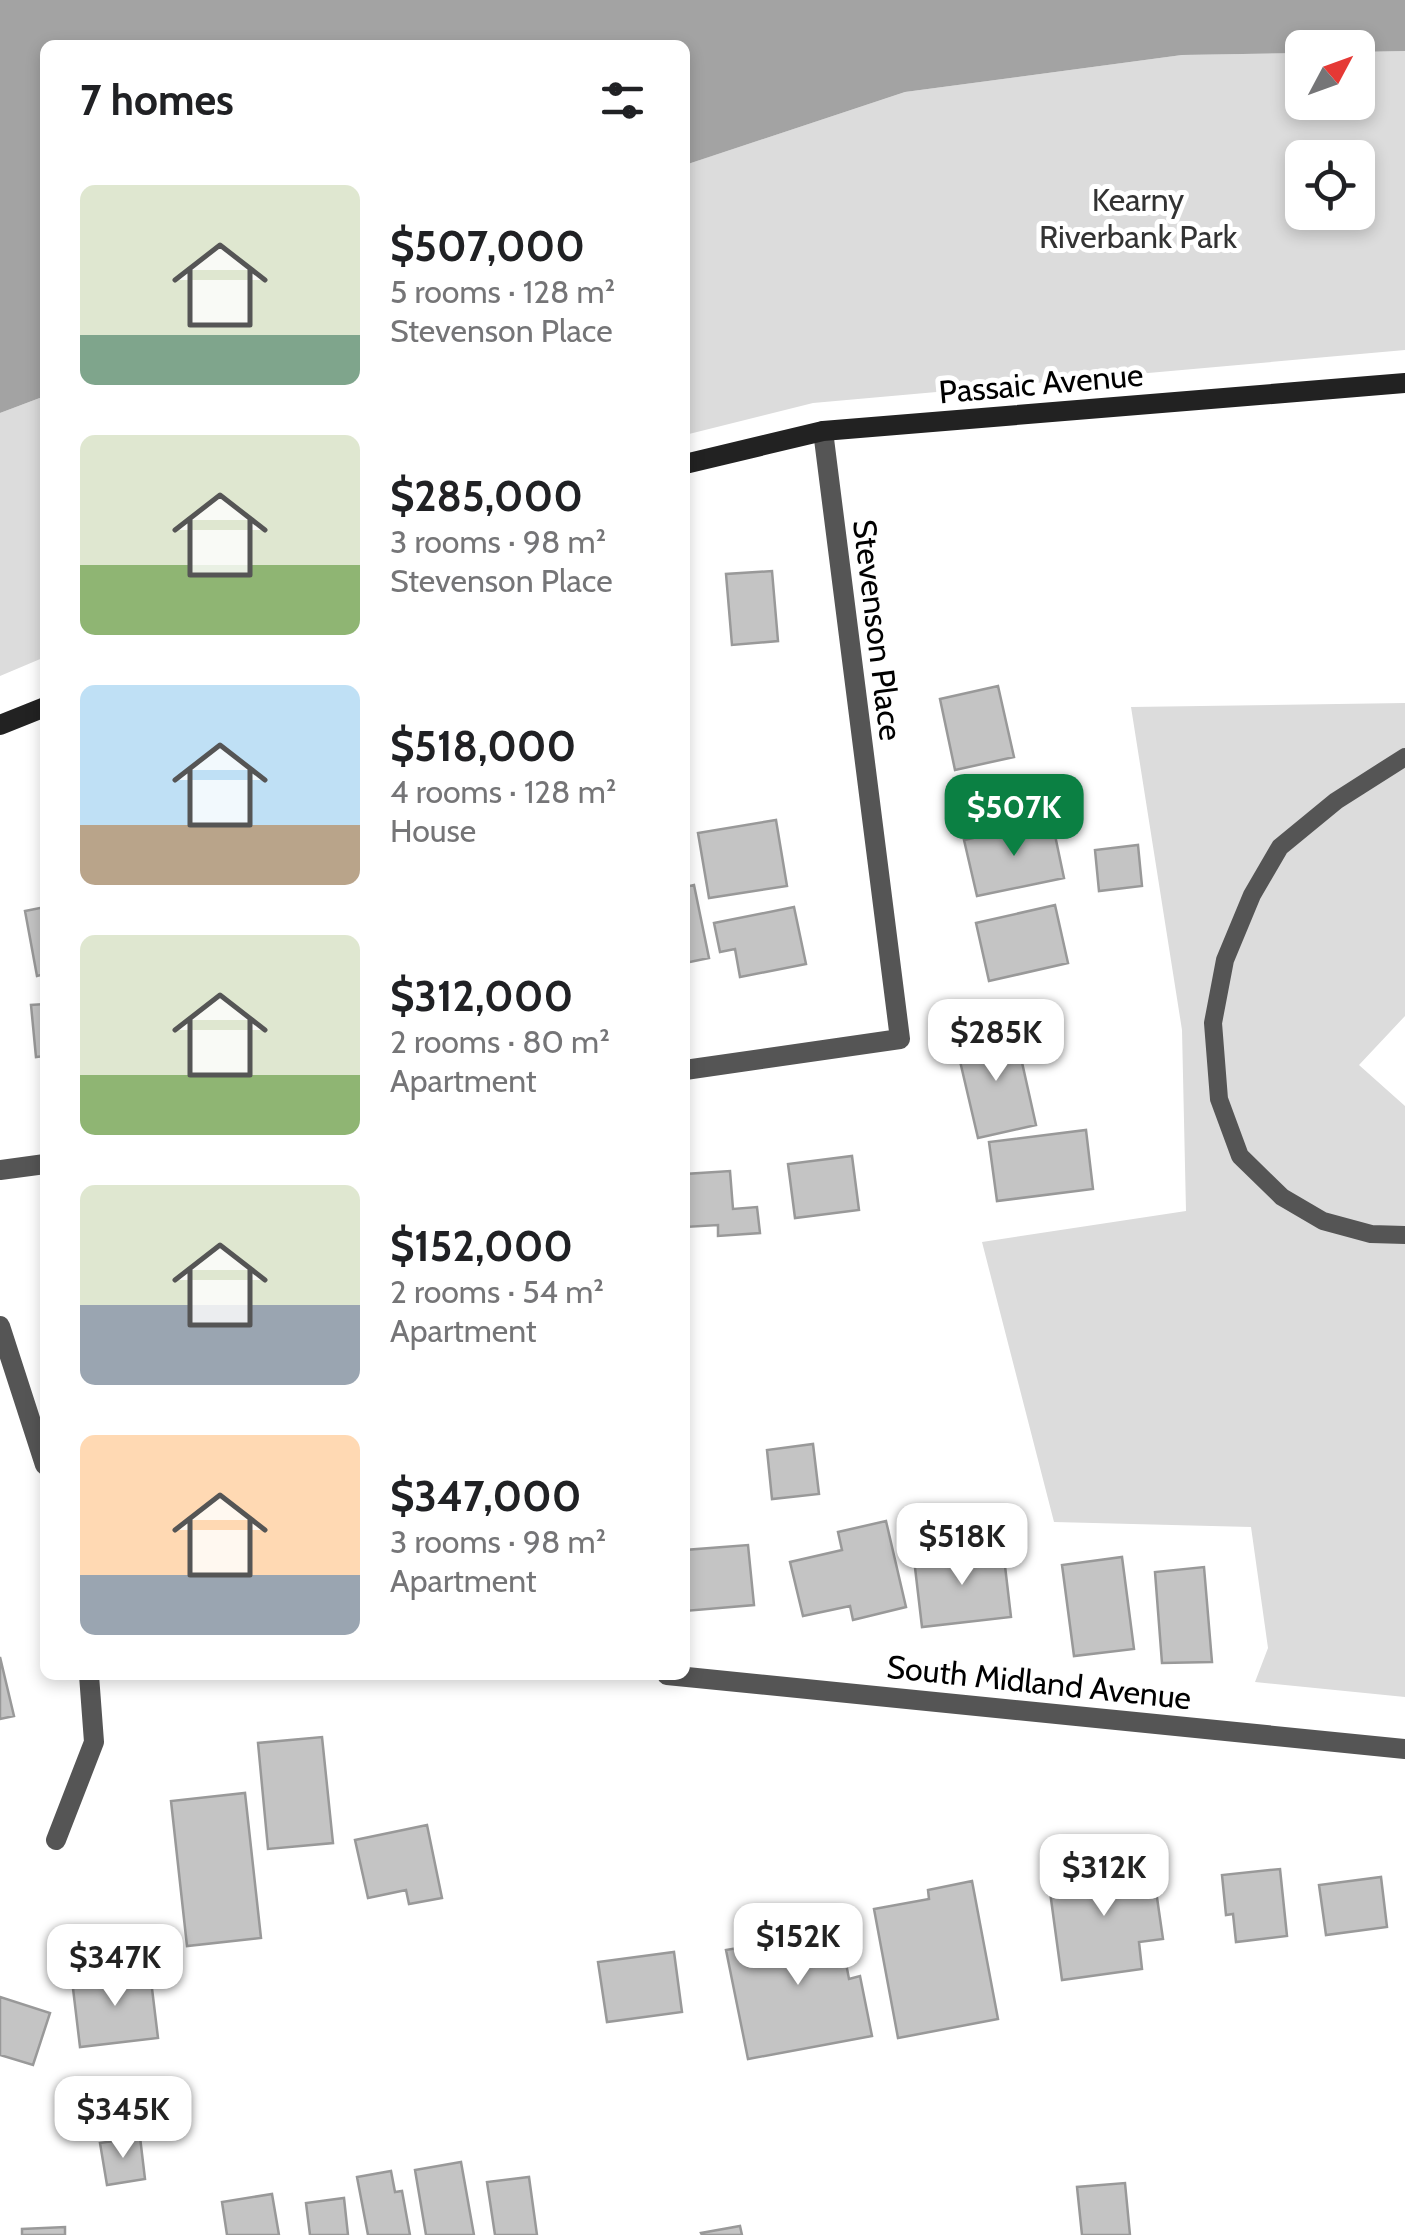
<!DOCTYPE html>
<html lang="en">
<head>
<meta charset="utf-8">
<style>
	:root { --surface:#fff; --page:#f2f2f2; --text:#202124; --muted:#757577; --accent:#0b8043 }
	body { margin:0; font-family:Cabin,sans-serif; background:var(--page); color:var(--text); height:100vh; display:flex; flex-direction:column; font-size:38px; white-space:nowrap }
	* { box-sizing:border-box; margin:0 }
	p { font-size:32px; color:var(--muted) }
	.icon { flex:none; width:55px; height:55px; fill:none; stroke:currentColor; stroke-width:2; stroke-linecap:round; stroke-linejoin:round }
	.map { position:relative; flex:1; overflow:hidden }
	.details { position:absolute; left:40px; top:40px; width:650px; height:1640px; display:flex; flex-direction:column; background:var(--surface); border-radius:15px; box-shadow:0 5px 15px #0003 }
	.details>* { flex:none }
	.needle { width:65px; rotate:49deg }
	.tools { position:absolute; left:1285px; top:30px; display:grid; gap:20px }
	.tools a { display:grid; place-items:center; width:90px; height:90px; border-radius:15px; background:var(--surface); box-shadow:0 5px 15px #0003; font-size:50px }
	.price { position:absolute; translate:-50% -85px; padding:0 22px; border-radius:20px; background:#fff; color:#222; font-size:32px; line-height:65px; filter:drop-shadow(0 2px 5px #0008) }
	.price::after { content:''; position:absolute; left:50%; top:60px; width:30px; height:22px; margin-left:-15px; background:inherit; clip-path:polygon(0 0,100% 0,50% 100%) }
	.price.current { background:var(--accent); color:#fff }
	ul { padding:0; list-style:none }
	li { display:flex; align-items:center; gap:30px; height:250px; padding:0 40px }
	li span { display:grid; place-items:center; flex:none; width:280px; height:200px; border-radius:15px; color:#555 }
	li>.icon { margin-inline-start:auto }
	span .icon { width:120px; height:120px; fill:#fffc; stroke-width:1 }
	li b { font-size:42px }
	h2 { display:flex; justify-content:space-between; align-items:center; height:120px; padding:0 40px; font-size:42px }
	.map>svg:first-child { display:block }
</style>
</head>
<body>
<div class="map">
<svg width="1405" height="2235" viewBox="0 0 1405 2235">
	<rect width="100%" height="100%" fill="#fff"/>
	<path fill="#dcdcdc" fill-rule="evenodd" d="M1405 51V350L813 403 685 435V165L905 92 1182 55 1302 53V102H1358V52ZM1302 158H1358V212H1302Z
		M45 396V657L0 676V413Z
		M1405 703V1016L1359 1065 1405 1106V1697L1255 1682 1268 1648 1251 1527 1054 1522 982 1242 1186 1211 1182 1030 1131 707Z"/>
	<path fill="#a3a3a3" d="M0 0H1405V51L1358 52V48H1302V53L1182 55 905 92 685 165V45H45V396L0 413Z"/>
	<path fill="#c4c4c4" stroke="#999" stroke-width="2.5" d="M772 571 778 641 732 645 726 574Z
		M998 686 1014 757 955 770 940 699Z
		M776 820 787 886 709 898 698 833Z
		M1052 821 1064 878 977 896 964 840Z
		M1138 845 1142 886 1099 891 1095 850Z
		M694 885 709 958 685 963V887Z
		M1055 905 1068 963 989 981 976 923Z
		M45 907V974L37 976 25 911Z
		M794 907 806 964 740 977 735 949 720 952 714 923Z
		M45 1004V1056L36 1057 31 1005Z
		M1015 1031 1036 1125 978 1138 956 1044Z
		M1086 1130 1093 1189 997 1201 989 1142Z
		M852 1156 859 1210 795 1218 788 1164Z
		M730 1171 733 1209 757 1207 760 1233 718 1236V1225L685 1227V1174Z
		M813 1444 819 1494 772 1499 767 1450Z
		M886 1521 906 1607 853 1620 850 1606 803 1616 790 1562 842 1550 838 1532Z
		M748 1545 754 1605 685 1611V1550Z
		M1003 1549 1011 1617 922 1627 914 1559Z
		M1122 1557 1134 1649 1074 1656 1062 1565Z
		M1204 1567 1212 1662 1162 1663 1155 1572Z
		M0 1657 14 1716 0 1719Z
		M322 1737 333 1843 268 1849 258 1743Z
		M245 1793 261 1938 187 1946 171 1801Z
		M427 1825 442 1898 409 1904 406 1890 368 1898 355 1840Z
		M1152 1863 1163 1939 1139 1942 1142 1969 1062 1980 1048 1877Z
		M1280 1869 1287 1936 1236 1942 1233 1914 1226 1915 1222 1875Z
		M1381 1877 1387 1927 1326 1935 1319 1885Z
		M972 1881 998 2019 898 2038 874 1909 929 1899 928 1890Z
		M835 1906 849 1979 860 1976 872 2036 748 2059 726 1950 784 1940 780 1916Z
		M674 1952 682 2012 607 2022 598 1962Z
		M150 1972 158 2038 80 2047 72 1980Z
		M0 1997 50 2013 33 2065 0 2055Z
		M140 2137 145 2179 107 2185 100 2143Z
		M461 2162 474 2235H426L415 2170Z
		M391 2171 395 2192 402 2191 410 2235H368L357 2177Z
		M529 2177 537 2235H495L487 2182Z
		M1125 2183 1130 2235H1082L1077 2187Z
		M272 2194 279 2235H227L222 2202Z
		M344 2198 348 2235H310L306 2203Z
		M740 2226 742 2235H702L701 2233Z
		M65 2227V2235H22V2229Z"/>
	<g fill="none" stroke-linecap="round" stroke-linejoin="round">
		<path stroke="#555" stroke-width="18" d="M1405 757 1336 801 1280 847 1252 895 1225 960 1213 1023 1219 1099 1240 1156 1282 1197 1323 1221 1371 1234 1405 1235"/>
		<path stroke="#555" stroke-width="20" d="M685 1070 900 1039 823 431
			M0 1170 45 1164
			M0 1326 45 1465
			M667 1675 1405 1749
			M56 1840 94 1742 89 1675"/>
		<path stroke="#222" stroke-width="20" d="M685 464 823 431 1405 383
			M0 725 45 707"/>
	</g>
	<g text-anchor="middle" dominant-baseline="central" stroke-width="10" stroke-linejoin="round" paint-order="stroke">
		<g font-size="32" fill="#333" stroke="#fff">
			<text x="1138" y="199">Kearny<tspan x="1138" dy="37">Riverbank Park</tspan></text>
		</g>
		<g font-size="32" fill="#000" stroke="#fff">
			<text transform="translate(1041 383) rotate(-5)">Passaic Avenue</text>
			<text transform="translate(878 630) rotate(83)">Stevenson Place</text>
			<text transform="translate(1039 1682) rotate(6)">South Midland Avenue</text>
		</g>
	</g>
</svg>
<div class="tools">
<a><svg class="needle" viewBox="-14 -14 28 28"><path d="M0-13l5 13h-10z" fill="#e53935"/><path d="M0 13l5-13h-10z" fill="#757577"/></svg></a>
<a><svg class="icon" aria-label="locate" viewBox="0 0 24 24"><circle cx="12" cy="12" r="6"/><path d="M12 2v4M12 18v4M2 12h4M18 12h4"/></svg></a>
</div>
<b class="price current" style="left:1014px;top:859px">$507K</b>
<b class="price" style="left:996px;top:1084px">$285K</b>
<b class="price" style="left:962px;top:1588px">$518K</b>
<b class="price" style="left:1104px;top:1919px">$312K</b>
<b class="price" style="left:798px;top:1988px">$152K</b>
<b class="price" style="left:115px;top:2009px">$347K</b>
<b class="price" style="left:123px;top:2161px">$345K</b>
<section class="details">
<h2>7 homes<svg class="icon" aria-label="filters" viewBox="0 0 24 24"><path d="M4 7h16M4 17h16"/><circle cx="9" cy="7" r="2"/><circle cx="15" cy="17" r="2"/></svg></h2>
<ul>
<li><span style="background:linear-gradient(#dfe7d0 75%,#7fa58c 0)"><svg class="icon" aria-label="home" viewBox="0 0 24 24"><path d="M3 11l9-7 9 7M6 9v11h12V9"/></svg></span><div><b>$507,000</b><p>5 rooms · 128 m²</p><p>Stevenson Place</p></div></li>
<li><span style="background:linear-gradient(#dfe7d0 65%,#8fb573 0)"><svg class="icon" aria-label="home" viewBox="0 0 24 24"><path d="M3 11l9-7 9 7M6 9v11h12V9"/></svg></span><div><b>$285,000</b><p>3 rooms · 98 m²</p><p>Stevenson Place</p></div></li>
<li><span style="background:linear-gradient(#bfe0f5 70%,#b9a48a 0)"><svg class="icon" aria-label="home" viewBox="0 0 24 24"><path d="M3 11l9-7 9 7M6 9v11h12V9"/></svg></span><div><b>$518,000</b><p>4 rooms · 128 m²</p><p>House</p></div></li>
<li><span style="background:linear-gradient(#dfe7d0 70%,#8fb573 0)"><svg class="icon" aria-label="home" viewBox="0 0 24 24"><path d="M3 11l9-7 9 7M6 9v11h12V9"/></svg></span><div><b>$312,000</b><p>2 rooms · 80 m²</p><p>Apartment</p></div></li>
<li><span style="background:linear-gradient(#dfe7d0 60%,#9aa5b1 0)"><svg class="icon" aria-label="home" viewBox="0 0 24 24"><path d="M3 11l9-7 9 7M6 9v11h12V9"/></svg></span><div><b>$152,000</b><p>2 rooms · 54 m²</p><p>Apartment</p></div></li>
<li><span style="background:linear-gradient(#ffd9b3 70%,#9aa5b1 0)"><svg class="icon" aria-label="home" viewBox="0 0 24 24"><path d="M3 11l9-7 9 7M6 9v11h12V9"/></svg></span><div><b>$347,000</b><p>3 rooms · 98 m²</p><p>Apartment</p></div></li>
</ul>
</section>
</div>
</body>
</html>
